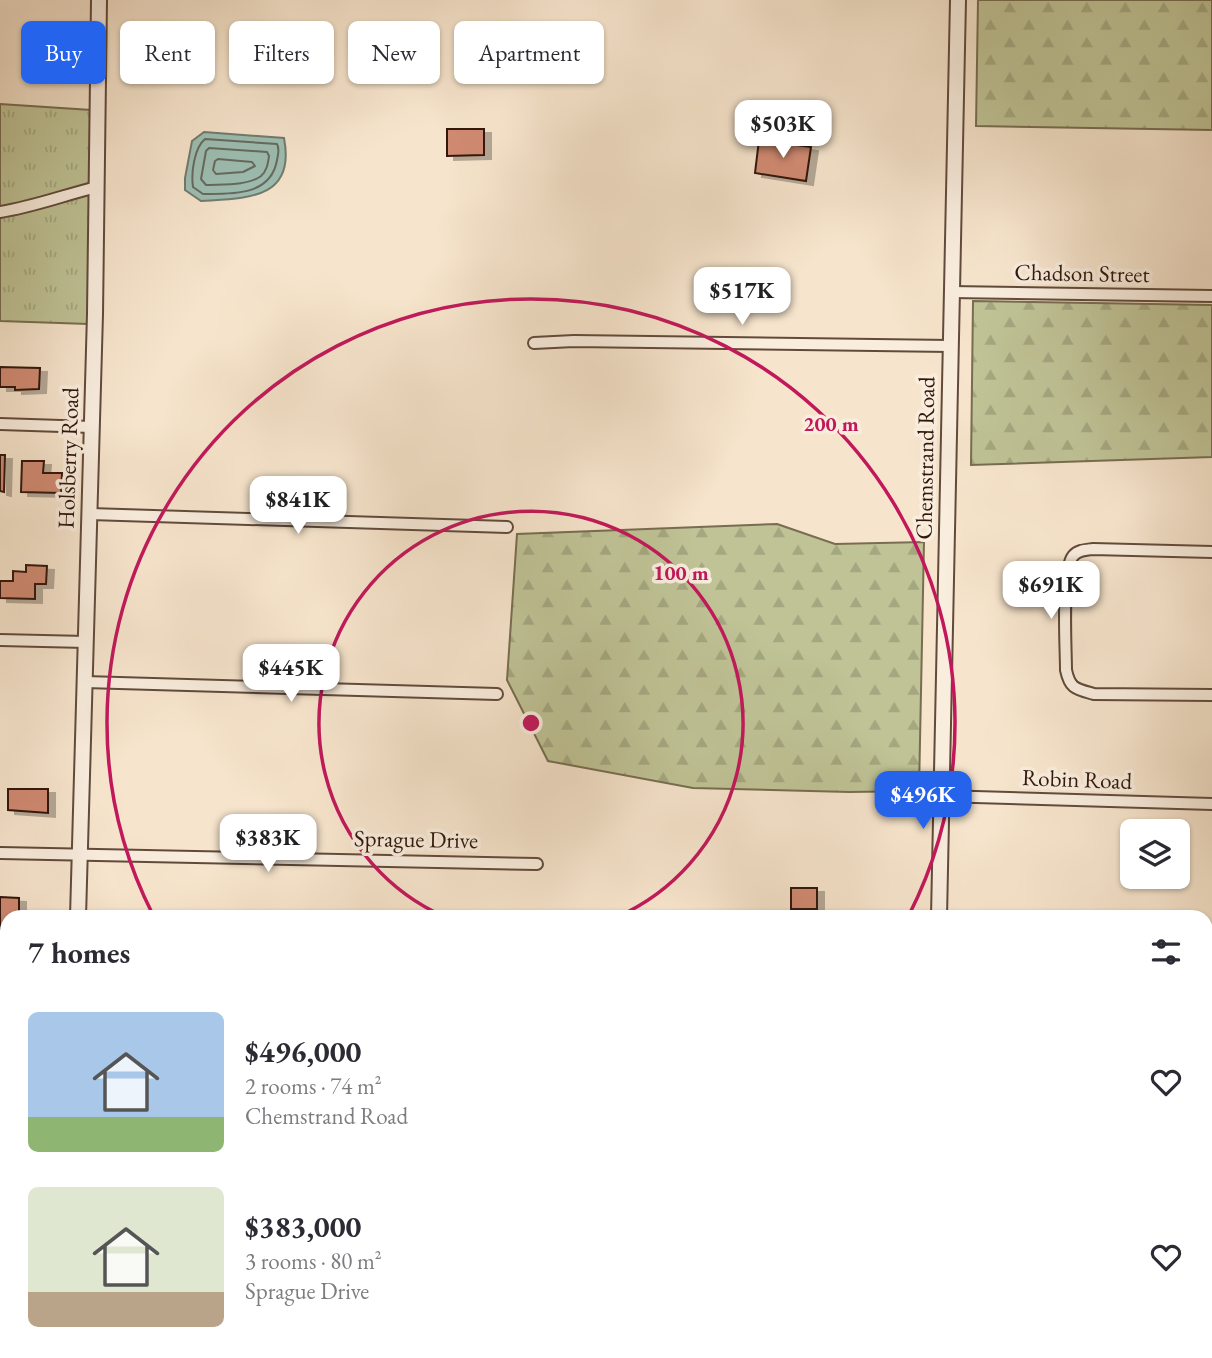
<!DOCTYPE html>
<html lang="en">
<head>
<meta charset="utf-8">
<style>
	:root { --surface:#fff; --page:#f2f2f3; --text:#2b2b33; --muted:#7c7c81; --accent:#2563eb }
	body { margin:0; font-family:"EB Garamond",serif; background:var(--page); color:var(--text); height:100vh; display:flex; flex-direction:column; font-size:26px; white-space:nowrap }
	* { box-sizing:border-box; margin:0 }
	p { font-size:23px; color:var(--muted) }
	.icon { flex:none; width:38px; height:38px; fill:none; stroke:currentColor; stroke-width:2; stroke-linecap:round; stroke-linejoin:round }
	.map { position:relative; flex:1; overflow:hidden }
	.side { position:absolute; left:0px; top:910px; width:1213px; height:448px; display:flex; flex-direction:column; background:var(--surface); border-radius:21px 21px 0 0; box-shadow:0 2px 5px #0004 }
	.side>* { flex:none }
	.hud { position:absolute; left:21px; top:21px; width:700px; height:63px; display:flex; gap:14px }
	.controls { position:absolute; left:1120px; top:819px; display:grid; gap:14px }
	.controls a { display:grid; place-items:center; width:70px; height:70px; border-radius:10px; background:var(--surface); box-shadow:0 2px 5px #0004; font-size:35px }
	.price { position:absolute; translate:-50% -60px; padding:0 16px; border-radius:14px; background:#fff; color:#222; font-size:23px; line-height:46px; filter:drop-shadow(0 2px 4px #0008) }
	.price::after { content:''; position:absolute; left:50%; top:42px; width:21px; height:16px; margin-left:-10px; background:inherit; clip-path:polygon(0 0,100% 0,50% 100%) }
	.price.current { background:var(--accent); color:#fff }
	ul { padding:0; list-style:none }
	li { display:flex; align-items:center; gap:21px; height:175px; padding:0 28px }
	li span { display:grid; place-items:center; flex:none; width:196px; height:140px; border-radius:10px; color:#555 }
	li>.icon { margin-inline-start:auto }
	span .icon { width:84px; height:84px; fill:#fffc; stroke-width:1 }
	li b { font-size:30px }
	h2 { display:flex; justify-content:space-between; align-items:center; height:84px; padding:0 28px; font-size:30px }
	.chip { padding:0 24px; border-radius:10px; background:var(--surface); box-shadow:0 2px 5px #0004; font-size:24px; line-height:63px }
	.chip.current { background:var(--accent); color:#fff }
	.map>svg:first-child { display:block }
</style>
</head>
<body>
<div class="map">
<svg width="1212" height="1358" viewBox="0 0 1212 1358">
	<defs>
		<pattern id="grass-tufts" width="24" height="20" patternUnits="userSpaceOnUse" patternTransform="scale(1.75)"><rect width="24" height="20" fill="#bfc396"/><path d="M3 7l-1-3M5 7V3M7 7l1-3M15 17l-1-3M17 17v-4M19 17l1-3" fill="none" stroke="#a4a780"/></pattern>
		<pattern id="forest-firs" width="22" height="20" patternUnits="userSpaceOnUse" patternTransform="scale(1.75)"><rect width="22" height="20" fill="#bfc396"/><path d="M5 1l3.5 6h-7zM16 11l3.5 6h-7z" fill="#a4a780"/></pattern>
		<filter id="shadow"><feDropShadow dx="7" dy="4" stdDeviation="0" flood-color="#0004"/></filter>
	</defs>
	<rect width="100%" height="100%" fill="#f6e4cc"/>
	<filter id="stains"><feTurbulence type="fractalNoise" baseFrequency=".00286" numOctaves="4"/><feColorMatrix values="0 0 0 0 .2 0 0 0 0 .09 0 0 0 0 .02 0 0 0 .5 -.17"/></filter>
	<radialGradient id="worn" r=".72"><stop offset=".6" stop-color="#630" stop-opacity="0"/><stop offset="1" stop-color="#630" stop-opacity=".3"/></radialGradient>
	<path fill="url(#grass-tufts)" stroke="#786d50" stroke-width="2" d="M0 104 91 110 88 324 0 321Z
		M74 1351H905V1358H74Z"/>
	<path fill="url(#forest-firs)" stroke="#786d50" stroke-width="2" d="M978 0H1212V130L976 126Z
		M973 301 1212 305V457L971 465Z
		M777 524 835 544 924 542 919 791 849 792 693 788 548 761 507 680 517 534Z"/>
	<path fill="#9dbfb3" stroke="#717c70" stroke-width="2" d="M204 132 284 138C296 200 246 198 201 201L185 190V178L192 141Z"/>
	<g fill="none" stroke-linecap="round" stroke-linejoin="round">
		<path stroke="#666b5f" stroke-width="2" d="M205 139 277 144C280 150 278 154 277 160 271 196 232 194 203 194L193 187C191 173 194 148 205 139Z
			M209 148 267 152 269 156C268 163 267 171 261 176 248 186 221 184 206 185L201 179 206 151Z
			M218 159 252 162 255 166 243 172 216 174 213 170 215 161Z"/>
	</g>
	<path fill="#d08a72" stroke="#30170b" stroke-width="2" filter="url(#shadow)" d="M447 129H484V155L447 156Z
		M759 140 811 147 806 181 755 173Z
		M0 367 40 368 39 389 15 390V387H0Z
		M0 455H5L4 492 0 491Z
		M22 461H44L43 473H62L61 493 21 492Z
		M26 565 47 566 46 584H35V599L0 598V581H13V571L26 572Z
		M8 789H48V813L8 810Z
		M791 888H817V909H791Z
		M0 897 19 898V917H7V944H0Z
		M0 1301H7V1343H0Z"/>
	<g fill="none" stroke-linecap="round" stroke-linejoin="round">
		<g stroke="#624a3b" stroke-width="14">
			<path id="minor" d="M0 212C33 207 64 195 97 187
				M951 292 1212 296
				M534 343 574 341 950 346
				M0 424 92 427
				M90 514 507 527
				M1212 552 1093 549C1085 550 1078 550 1073 556 1061 572 1066 647 1066 670 1070 689 1076 689 1094 694L1212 695
				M0 640 86 642
				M85 682 497 694
				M941 796 1212 804
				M0 853 537 864
				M1206 1046H1212
				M0 1051 7 1052
				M0 1284 7 1285
				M1206 1289H1212"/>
		</g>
		<g stroke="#624a3b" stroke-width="18">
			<path id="tertiary" d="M78 917 95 314 99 0
				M939 917 958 0
				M938 1351 939 1358
				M67 1358V1351
				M921 1358 922 1351"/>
		</g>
		<use href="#minor" stroke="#f9edde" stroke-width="10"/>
		<use href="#tertiary" stroke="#f9edde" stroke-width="14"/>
	</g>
	<g fill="none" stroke="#c2185b" stroke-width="3.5">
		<path d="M445 917A212 212 0 1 1 617 917"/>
		<path d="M153 915A424 424 0 1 1 909 915"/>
	</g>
	<g text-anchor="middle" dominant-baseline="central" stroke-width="7" stroke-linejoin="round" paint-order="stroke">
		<g font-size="23" fill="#30170b" stroke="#f9edde">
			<text transform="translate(1082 273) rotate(1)">Chadson Street</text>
			<text transform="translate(68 458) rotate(-88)">Holsberry Road</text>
			<text transform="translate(925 458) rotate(-89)">Chemstrand Road</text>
			<text transform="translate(1077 779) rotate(2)">Robin Road</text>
			<text transform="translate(416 839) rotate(1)">Sprague Drive</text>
		</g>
	</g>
	<circle cx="531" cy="723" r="10" fill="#c2185b" stroke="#f9edde" stroke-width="3.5"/>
	<g font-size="21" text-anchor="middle" font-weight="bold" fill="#c2185b" stroke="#f9edde" stroke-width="7" stroke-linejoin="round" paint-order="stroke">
		<text x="831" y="431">200 m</text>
		<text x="681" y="580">100 m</text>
	</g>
	<rect width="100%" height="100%" filter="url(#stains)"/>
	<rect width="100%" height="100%" fill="url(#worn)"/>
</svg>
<div class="controls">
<a><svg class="icon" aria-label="layers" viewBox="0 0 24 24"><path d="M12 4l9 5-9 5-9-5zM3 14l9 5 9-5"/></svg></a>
</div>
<b class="price" style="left:783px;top:160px">$503K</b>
<b class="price" style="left:742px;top:327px">$517K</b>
<b class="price" style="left:298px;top:536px">$841K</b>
<b class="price" style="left:1051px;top:621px">$691K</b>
<b class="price" style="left:291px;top:704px">$445K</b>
<b class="price current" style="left:923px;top:831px">$496K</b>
<b class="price" style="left:268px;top:874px">$383K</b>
<div class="hud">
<a class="chip current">Buy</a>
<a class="chip">Rent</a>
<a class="chip">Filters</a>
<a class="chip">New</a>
<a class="chip">Apartment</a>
</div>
<section class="side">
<h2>7 homes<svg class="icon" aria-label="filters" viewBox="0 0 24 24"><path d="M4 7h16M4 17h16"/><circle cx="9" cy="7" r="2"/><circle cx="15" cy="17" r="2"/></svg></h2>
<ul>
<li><span style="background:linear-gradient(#a9c7e8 75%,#8fb573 0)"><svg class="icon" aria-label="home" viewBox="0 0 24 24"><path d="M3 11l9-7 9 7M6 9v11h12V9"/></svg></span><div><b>$496,000</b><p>2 rooms · 74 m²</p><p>Chemstrand Road</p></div><svg class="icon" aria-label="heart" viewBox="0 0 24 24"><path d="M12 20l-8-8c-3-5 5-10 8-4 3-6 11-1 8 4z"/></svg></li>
<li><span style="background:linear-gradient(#dfe7d0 75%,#b9a48a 0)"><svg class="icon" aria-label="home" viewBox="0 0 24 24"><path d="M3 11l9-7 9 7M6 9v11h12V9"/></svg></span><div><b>$383,000</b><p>3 rooms · 80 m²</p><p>Sprague Drive</p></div><svg class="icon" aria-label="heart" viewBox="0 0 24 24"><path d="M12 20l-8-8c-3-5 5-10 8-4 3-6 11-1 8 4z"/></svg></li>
</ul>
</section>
</div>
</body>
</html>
